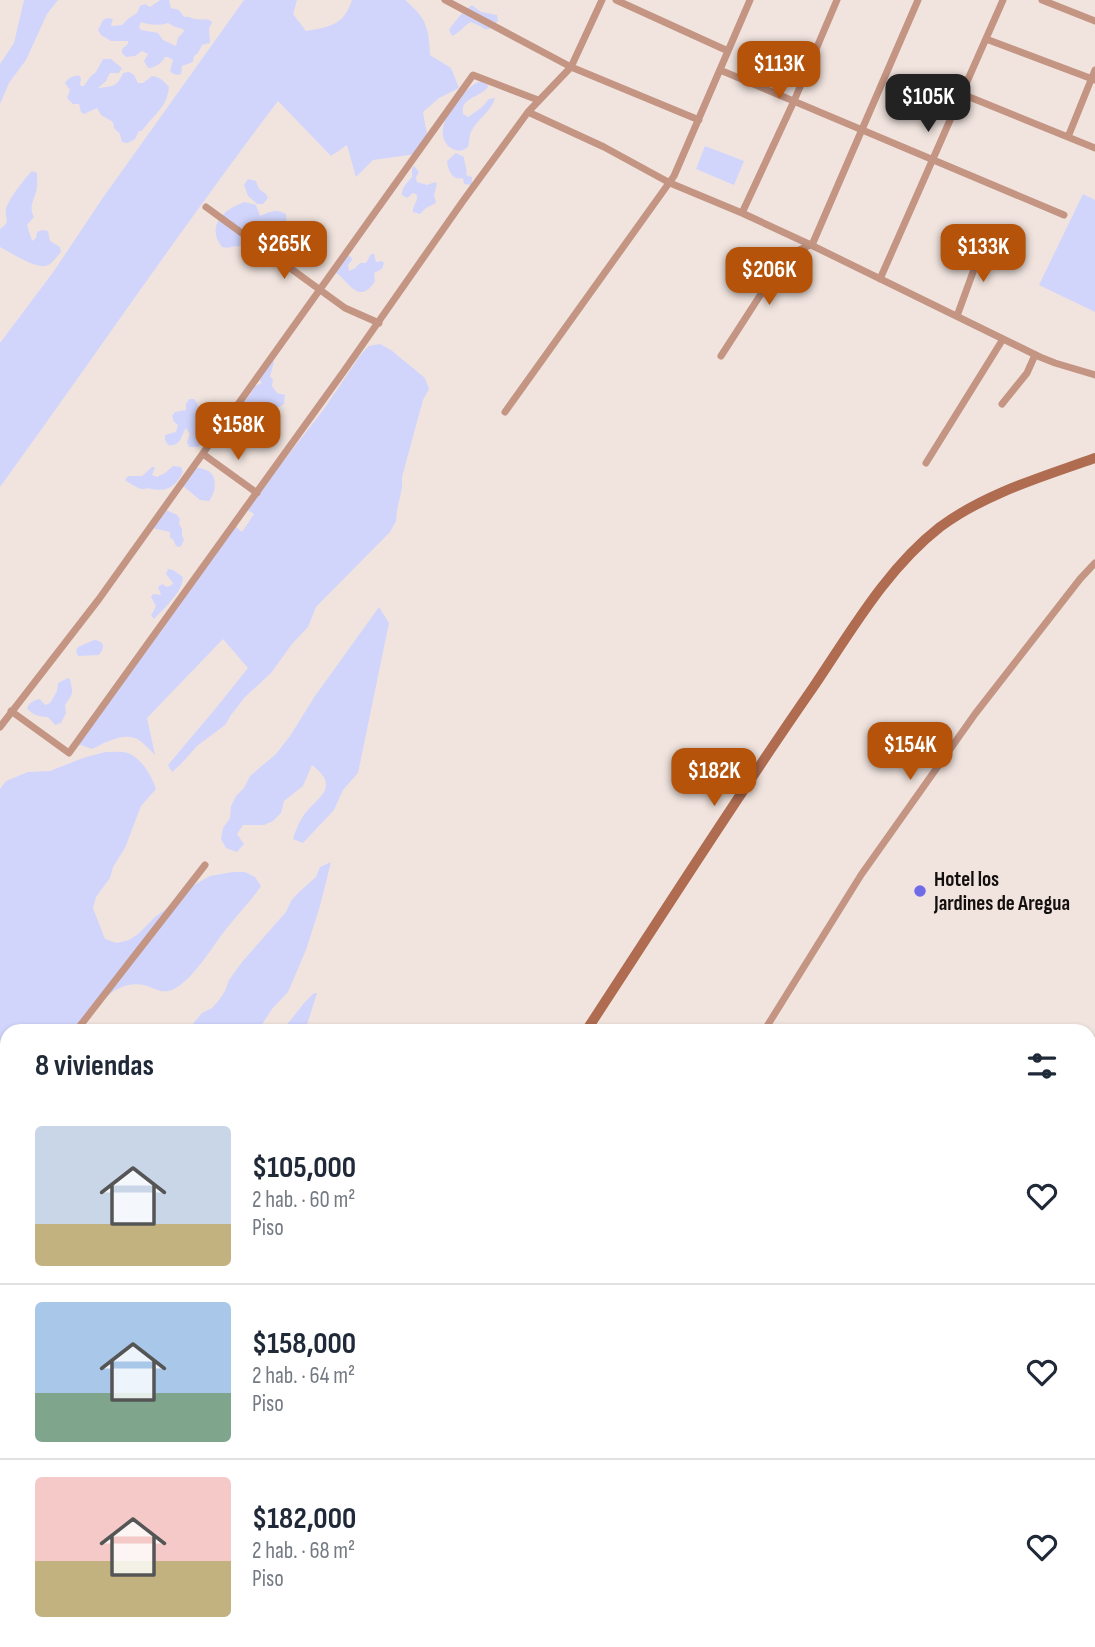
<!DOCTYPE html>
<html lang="es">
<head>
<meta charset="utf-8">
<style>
	:root { --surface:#fff; --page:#f6f6f7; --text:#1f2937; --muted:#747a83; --line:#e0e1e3; --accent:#b45309 }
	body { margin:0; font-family:"Sofia Sans Condensed",sans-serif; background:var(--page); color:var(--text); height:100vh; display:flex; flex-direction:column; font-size:26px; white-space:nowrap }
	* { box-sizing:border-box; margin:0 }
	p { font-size:23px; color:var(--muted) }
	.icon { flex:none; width:38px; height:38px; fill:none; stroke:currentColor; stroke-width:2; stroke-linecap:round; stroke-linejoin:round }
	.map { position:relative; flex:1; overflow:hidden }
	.details { position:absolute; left:0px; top:1024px; width:1096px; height:625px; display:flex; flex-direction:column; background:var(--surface); border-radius:21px 21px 0 0; box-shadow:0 2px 5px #0004 }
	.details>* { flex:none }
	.price { position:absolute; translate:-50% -60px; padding:0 16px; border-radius:14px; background:var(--accent); color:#fff; font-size:23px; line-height:46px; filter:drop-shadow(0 2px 4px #0008) }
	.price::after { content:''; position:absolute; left:50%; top:42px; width:21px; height:16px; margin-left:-10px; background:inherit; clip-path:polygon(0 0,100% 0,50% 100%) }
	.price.selected { background:#222; color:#fff }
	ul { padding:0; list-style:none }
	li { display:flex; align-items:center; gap:21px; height:175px; padding:0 35px }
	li+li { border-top:2px solid var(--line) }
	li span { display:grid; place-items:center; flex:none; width:196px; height:140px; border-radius:7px; color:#555 }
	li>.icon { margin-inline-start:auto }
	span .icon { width:84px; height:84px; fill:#fffc; stroke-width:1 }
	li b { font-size:30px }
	h2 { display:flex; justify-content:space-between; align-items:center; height:84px; padding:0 35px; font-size:30px }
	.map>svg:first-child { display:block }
</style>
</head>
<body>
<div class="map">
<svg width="1095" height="1647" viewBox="0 0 1095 1647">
	<rect width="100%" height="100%" fill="#f1e4df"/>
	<path fill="#d1d5fc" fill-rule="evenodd" d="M24 0H58L47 14 26 60 9 83 0 104V64L14 43Z
		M160 0H169L171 8 179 10 184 17C190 16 191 19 196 19 204 21 206 17 212 22L209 29 210 43 202 45 198 53 194 56 193 62 182 66 181 74C177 76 172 74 170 71L173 60 168 57H165C162 63 155 68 148 68L144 61 148 54 142 51 135 56 126 57 122 53V49L128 44V41H111L101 35 98 30 103 20 108 18 113 19 111 25 113 26 122 25 128 19 137 13 140 6 145 4 150 7ZM141 22C150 25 159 26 168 23L175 27 183 29 184 31 178 38 176 46 163 40 158 33 141 30 139 27Z
		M244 0H297L293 14 306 31C330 27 344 25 352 0H405C426 18 429 27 430 55L451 68 459 88 439 98 423 112 427 134 416 154 373 160 356 177 347 145 331 156 278 101C182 227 93 359 0 487V343L54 271 102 199Z
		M472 5 481 12 497 15 498 21 490 29H484L482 27 471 22C463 26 460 33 452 36L449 30C454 22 464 10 472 5Z
		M103 59H111L122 68 119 73H110L106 81 98 88C111 86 117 88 123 73L129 72 134 75 138 83H143L152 76C160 77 164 81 169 87 167 108 153 115 142 131H139L135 139 128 143 122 142 120 134 114 128 113 122 101 115 97 108 84 114 81 112 79 104H73L67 98 70 90 65 83C68 78 74 75 80 76L81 79 80 84 81 86H84L90 77 96 72Z
		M481 81 487 82 488 87C480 98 460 97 463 114L468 117 481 108 489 99 495 98C491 113 475 120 470 135 469 139 469 143 468 147 460 153 456 151 448 146 446 143 443 139 443 135 440 118 465 86 481 81Z
		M705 146 744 161 734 185 696 169Z
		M456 153 464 157C464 164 468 169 466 175L472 177V185L464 184 463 178C453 181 448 171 447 161Z
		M414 166 419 172 416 177 417 182 427 185 435 182 437 184 434 195 436 203 426 208 420 214 413 212C412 205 420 200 416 194L413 193 407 198 402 195C401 188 408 182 412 177V168Z
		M32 171 37 173C37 180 38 186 36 192 33 202 29 208 34 217L27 225 32 241 36 238 37 232 42 230 48 231 50 241 60 247 61 252C57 256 53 263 48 265 38 271 10 252 0 247V229C12 221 4 219 6 209 8 200 25 178 32 171Z
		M248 179 256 181 259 189 266 194 268 198 263 204H257L248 196 244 185Z
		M1083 194 1095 200V312L1039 285Z
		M245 202 256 205 260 216C269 212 276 208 286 214 286 215 287 224 287 225 285 236 266 256 254 254 247 253 246 247 239 246 232 246 229 249 222 247 205 226 225 208 245 202Z
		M346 254 351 257 352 260 348 265 349 271 354 269 360 263H366L371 254H374L376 262 382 261 384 263 382 269 374 273 375 281C359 307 348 280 335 272Z
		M380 344 391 350 425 378 429 389 423 400 402 477V488L397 510 396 521 390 532 316 607 308 627 292 644 271 673 245 697 231 715 225 725 197 746 181 764 172 772 168 765 216 708 248 668 223 639 147 718 155 755C150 750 143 742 137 739 123 732 104 743 92 749L81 745 77 746 235 526 242 532 254 514 246 509 324 409 361 354 369 346Z
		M272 361 274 362 270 376 273 380 272 386 277 393 285 395 284 404 277 408V412L271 418 263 416 264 410 267 406 261 402 260 410 251 416 243 413 238 417 236 416 234 414C241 405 252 394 255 386L262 383 259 379Z
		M189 399H194C202 407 198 418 207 425V427L202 430V443L198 447H189L187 442 190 434 186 428C181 436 181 447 168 445L165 440V435L176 432 178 425 174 422 172 416 175 412 186 410V404Z
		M173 466 181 467 183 472C176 486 168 492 152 489 148 488 144 489 141 489 136 487 129 483 125 480L128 476H142L152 467H155L152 475 157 477 165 473Z
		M198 468C201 468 207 470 210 472 218 479 215 494 209 501L200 500 182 485 192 469Z
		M166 510 177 515 180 519 179 524 182 529V535L184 540 181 546 179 547 176 546 173 539 170 538V532L152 528Z
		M168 569 173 570 183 577C182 593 165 607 154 619L151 616 156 606 151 597 153 594 161 595 158 587 162 584 167 587 172 585 173 583 166 574Z
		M379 607 389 623 358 773 343 790 334 810 303 843 293 839C295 832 298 824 302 818 315 797 343 789 312 765L303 786 284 801 281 813 273 821 264 825H243L237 834 244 844 237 852 226 848 221 839 223 828 230 818 231 806 236 796 244 788 250 776 276 754 290 736 315 696Z
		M94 640C105 641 105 648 99 655L78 656 76 651 78 647Z
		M68 678 70 679C73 694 74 692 65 705L66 713 61 723 55 725 48 717C40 717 32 715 27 708 30 702 34 700 40 699L45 705 50 703 57 691 58 683Z
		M105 752C112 752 122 751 128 753 142 759 152 776 156 789L141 806 125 848 113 867 110 878 96 897 93 908 105 939 117 943 129 940 138 934 155 917 173 904 190 887 210 876 233 872H245L255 877 261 886C251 901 238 914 227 928 213 945 194 979 174 989 163 995 155 988 144 985 112 979 94 1011 76 1031H7V1110L0 1119V789L6 781 28 772 50 771 83 758Z
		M331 862 320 906 306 950 288 992 272 1009 259 1029 256 1031H187L202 1013 212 1008 219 1000 225 991 229 980 242 962 286 912 291 901 299 892 316 877 320 867Z
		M314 993H317L305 1031H282L304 1003Z
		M7 1242V1293L0 1296V1245Z
		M7 1397V1490L2 1489 0 1487V1399Z"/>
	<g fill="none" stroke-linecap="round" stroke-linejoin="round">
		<path stroke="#c49583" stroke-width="7" d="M445 0 571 67 699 120
			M616 0 728 51
			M1042 0 1095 21
			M986 39 1095 80
			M720 70 1064 215
			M962 94 1095 148
			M528 112 604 147 670 183 742 213 811 245 1040 357 1055 363 1095 375
			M1068 137 1095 70
			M206 207 345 308 379 323
			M742 213 794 101 837 0
			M812 245 918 0
			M880 279 1003 0
			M957 316 984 242
			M721 356 781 263 793 253 810 245
			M1002 404 1027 373 1035 355
			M505 412 674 176 750 0
			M203 454 257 493
			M926 463 1003 339
			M11 711 69 753 344 371 463 201 528 112 571 67 602 0
			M0 727 99 599 473 75 538 100
			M76 1031 205 865
			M764 1031 861 875 975 714 1080 579 1095 563
			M0 1128 7 1119
			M1088 1453 1095 1443
			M1088 1462 1095 1467
			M1088 1584 1095 1575
			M556 1642V1647
			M1035 1642 1043 1647
			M291 1647 294 1642
			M630 1647 633 1642"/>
		<path stroke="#af6c51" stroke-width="10" d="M586 1031C661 917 734 801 812 689 850 633 886 569 940 527 986 493 1042 477 1095 458
			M0 1219 7 1226
			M583 1642 598 1647"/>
	</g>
	<circle fill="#706be6" stroke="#f1e4df" stroke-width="2.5" cx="920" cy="891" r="7"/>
	<g text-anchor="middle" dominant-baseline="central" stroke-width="5" stroke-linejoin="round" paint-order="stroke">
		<g font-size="21" font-weight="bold" fill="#130f0e" stroke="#f1e4df" text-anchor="start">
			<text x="934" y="879">Hotel los<tspan x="934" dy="24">Jardines de Aregua</tspan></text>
		</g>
	</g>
</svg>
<b class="price" style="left:779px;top:101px">$113K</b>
<b class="price selected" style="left:928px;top:134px">$105K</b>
<b class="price" style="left:284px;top:281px">$265K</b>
<b class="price" style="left:983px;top:284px">$133K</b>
<b class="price" style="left:769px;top:307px">$206K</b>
<b class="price" style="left:238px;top:462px">$158K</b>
<b class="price" style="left:910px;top:782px">$154K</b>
<b class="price" style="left:714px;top:808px">$182K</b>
<section class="details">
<h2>8 viviendas<svg class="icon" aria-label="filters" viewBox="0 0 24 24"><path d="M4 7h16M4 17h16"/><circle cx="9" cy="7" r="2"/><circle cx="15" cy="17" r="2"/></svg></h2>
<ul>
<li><span style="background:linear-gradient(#c9d6e8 70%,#c2b280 0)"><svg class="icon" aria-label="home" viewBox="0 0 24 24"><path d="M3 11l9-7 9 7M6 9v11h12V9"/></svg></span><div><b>$105,000</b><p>2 hab. · 60 m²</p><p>Piso</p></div><svg class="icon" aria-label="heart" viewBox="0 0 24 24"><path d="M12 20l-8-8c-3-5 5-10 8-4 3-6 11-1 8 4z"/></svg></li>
<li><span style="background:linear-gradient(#a9c7e8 65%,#7fa58c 0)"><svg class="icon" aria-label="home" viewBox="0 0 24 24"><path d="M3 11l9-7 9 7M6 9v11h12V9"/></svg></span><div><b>$158,000</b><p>2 hab. · 64 m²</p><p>Piso</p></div><svg class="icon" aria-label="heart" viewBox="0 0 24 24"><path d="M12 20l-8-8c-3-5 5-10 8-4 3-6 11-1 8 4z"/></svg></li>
<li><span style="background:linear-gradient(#f6c9c9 60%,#c2b280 0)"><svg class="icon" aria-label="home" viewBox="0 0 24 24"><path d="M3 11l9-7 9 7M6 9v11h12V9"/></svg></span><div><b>$182,000</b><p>2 hab. · 68 m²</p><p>Piso</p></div><svg class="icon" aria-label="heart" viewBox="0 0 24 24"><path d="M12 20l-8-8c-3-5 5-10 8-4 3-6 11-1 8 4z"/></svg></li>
</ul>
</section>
</div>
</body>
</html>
